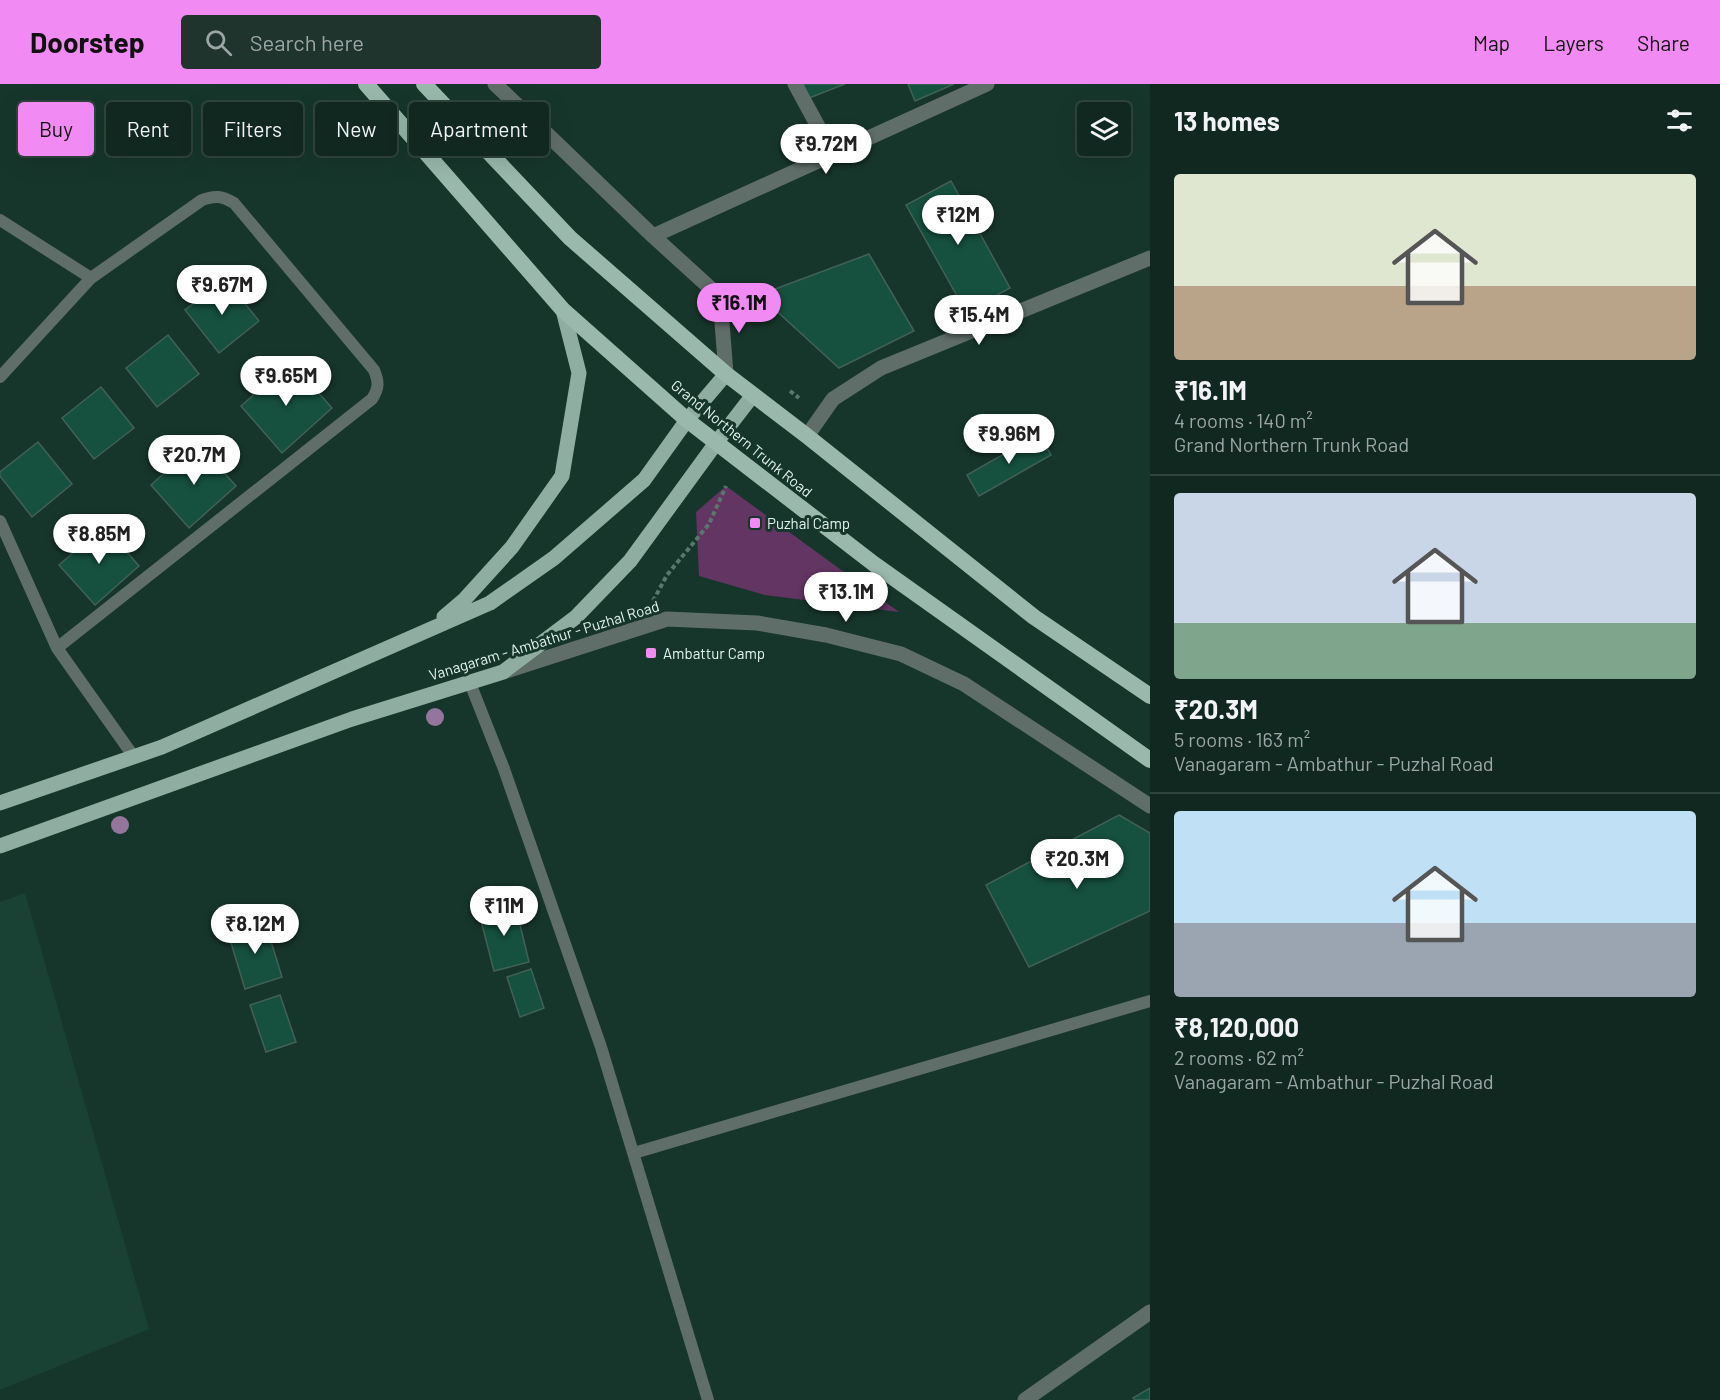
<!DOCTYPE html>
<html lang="en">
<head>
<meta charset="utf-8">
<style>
	:root { --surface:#112820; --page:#1e342d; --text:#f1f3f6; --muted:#9ca6a5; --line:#30443e; --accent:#f28af3 }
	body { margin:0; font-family:Barlow,sans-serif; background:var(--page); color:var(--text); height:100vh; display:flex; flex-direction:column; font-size:22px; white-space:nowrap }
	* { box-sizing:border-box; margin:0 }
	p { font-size:20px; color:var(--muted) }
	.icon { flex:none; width:33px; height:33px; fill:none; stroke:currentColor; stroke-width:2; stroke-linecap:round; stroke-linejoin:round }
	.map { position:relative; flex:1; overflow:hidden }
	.details { display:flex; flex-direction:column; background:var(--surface); width:570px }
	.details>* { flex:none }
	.hud { position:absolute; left:18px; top:18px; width:570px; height:54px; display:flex; gap:12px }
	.buttons { position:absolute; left:1077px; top:18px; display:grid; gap:12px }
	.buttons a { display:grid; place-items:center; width:54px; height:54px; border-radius:6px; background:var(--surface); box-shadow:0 6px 24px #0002,0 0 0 2px var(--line); font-size:30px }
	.price { position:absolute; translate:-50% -51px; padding:0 14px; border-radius:21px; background:#fff; color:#222; font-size:20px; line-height:39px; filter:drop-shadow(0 2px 3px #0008) }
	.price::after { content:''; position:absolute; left:50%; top:36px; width:18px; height:14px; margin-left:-9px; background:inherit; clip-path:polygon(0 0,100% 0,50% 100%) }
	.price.active { background:var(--accent); color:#111 }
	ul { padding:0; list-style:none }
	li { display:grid; align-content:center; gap:12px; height:318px; padding:0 24px }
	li+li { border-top:2px solid var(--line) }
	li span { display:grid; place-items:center; height:186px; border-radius:6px; color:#555 }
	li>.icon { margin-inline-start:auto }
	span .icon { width:108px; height:108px; fill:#fffc; stroke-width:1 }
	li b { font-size:26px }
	h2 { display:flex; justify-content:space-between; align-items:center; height:72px; padding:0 24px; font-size:26px }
	.pill { padding:0 21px; border-radius:6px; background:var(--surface); box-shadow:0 6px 24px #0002,0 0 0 2px var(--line); font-size:21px; line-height:54px }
	.pill.active { background:var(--accent); color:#111 }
	header { display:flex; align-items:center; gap:36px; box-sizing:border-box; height:84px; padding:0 30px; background:var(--accent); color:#111 }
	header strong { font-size:28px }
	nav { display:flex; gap:33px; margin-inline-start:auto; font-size:21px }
	.search { width:420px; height:54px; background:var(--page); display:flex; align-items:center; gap:15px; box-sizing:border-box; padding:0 21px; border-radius:6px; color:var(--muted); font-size:22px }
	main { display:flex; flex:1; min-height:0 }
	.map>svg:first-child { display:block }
</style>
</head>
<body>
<header>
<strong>Doorstep</strong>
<div class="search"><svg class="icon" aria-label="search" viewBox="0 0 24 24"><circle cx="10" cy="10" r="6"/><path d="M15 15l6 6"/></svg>Search here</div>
<nav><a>Map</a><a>Layers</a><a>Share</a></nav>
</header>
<main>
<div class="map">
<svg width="1150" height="1316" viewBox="0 0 1150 1316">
	<rect width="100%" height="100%" fill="#17362b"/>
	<path fill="#194235" d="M25 809 149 1245 0 1306V818Z"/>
	<path fill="#623563" d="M726 402 899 528 765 511 699 492 696 428Z"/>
	<path fill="#16503f" stroke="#426155" stroke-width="1.5" d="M803 0H845L809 14Z
		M908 0H954L915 17Z
		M951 97 1010 204 966 228 906 121Z
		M869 170 914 247 839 284 759 211Z
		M225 195 259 237 219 269 185 226Z
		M168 251 199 290 157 323 126 284Z
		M291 278 332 324 282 369 241 322Z
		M101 303 134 344 94 375 62 334Z
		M1039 350 1051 371 979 412 967 391Z
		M38 358 72 400 32 433 0 392V388Z
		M198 359 236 402 189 444 151 401Z
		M104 442 139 482 95 521 59 481Z
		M1119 731 1150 749V827L1029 883 986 801Z
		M515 820 529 878 494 887 479 829Z
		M265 838 282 893 245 905 228 849Z
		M531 885 544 924 520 933 507 893Z
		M280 911 296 958 266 968 250 921Z
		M1150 1304V1316H1135L1133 1314Z"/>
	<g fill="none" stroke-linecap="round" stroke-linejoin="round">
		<path stroke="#5b766c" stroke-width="4" stroke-dasharray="4.5 3" stroke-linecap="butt" d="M790 307 799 314
			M653 517 667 491 709 440 726 402"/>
		<path stroke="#606e69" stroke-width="12" d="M0 136 91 194 0 293
			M0 437 57 564 134 673
			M57 564 372 315C379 304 379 298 374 286L234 119C222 112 215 111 202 116L91 194
			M470 599 504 685 601 963 708 1316
			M634 1069 1150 917"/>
		<path stroke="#606e69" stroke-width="15" d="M795 0 833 70
			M653 152 987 0
			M807 352 833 315 881 284 1150 174
			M1025 1316 1150 1228"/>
		<path stroke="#606e69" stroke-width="15" d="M495 0 653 152 720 213 726 290
			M506 587 667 535 757 539 826 551 901 570 964 600 1150 722"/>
		<path stroke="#90ada1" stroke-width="15" d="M444 533 464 516 512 463 562 392 579 289 563 226
			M0 719 162 663 490 519 554 474 644 396 687 336 726 290
			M0 762 352 635 503 588 576 533 630 477 716 359 753 311"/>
		<path stroke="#9ab9ac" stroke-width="16" d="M366 0 563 226 687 336 874 480 1150 676
			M424 0 570 154 726 290 807 352 1034 533 1150 612"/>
	</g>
	<g fill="#94769d">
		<circle cx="435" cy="633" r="9"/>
		<circle cx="120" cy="741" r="9"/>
	</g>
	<g fill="#f28af3" stroke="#17362b" stroke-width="2">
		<rect x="749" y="433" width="12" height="12" rx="3"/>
		<rect x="645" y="563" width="12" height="12" rx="3"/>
	</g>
	<g text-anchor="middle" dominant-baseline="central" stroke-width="6" stroke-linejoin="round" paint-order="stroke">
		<g font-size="15" fill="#e2f4ed" stroke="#17362b">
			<text transform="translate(742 354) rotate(39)">Grand Northern Trunk Road</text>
			<text transform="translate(544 556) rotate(-17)">Vanagaram - Ambathur - Puzhal Road</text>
		</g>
		<g font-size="15" fill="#e2f4ed" stroke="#17362b" text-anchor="start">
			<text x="767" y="439">Puzhal Camp</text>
			<text x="663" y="569">Ambattur Camp</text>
		</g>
	</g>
</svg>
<div class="buttons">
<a><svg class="icon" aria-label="layers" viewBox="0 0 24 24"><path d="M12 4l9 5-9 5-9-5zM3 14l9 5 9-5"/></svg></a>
</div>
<b class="price" style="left:826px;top:91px">₹9.72M</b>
<b class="price" style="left:958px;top:162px">₹12M</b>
<b class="price" style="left:222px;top:232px">₹9.67M</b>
<b class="price active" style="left:739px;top:250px">₹16.1M</b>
<b class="price" style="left:979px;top:262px">₹15.4M</b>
<b class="price" style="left:286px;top:323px">₹9.65M</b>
<b class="price" style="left:1009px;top:381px">₹9.96M</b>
<b class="price" style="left:194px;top:402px">₹20.7M</b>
<b class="price" style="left:99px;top:481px">₹8.85M</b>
<b class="price" style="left:846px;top:539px">₹13.1M</b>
<b class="price" style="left:1077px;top:806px">₹20.3M</b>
<b class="price" style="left:504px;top:853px">₹11M</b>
<b class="price" style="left:255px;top:871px">₹8.12M</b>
<div class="hud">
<a class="pill active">Buy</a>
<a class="pill">Rent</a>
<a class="pill">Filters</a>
<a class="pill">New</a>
<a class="pill">Apartment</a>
</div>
</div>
<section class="details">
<h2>13 homes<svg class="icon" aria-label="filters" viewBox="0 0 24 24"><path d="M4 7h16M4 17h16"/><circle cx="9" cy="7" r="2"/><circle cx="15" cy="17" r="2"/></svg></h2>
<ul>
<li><span style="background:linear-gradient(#dfe7d0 60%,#b9a48a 0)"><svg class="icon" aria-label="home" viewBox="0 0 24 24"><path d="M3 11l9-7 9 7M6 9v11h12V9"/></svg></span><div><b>₹16.1M</b><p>4 rooms · 140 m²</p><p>Grand Northern Trunk Road</p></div></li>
<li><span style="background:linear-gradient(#c9d6e8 70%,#7fa58c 0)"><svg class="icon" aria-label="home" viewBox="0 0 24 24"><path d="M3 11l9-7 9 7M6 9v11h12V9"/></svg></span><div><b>₹20.3M</b><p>5 rooms · 163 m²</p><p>Vanagaram - Ambathur - Puzhal Road</p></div></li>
<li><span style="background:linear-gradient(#bfe0f5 60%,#9aa5b1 0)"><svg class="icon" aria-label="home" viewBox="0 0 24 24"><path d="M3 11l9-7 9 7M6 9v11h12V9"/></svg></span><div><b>₹8,120,000</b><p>2 rooms · 62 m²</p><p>Vanagaram - Ambathur - Puzhal Road</p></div></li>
</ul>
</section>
</main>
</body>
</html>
